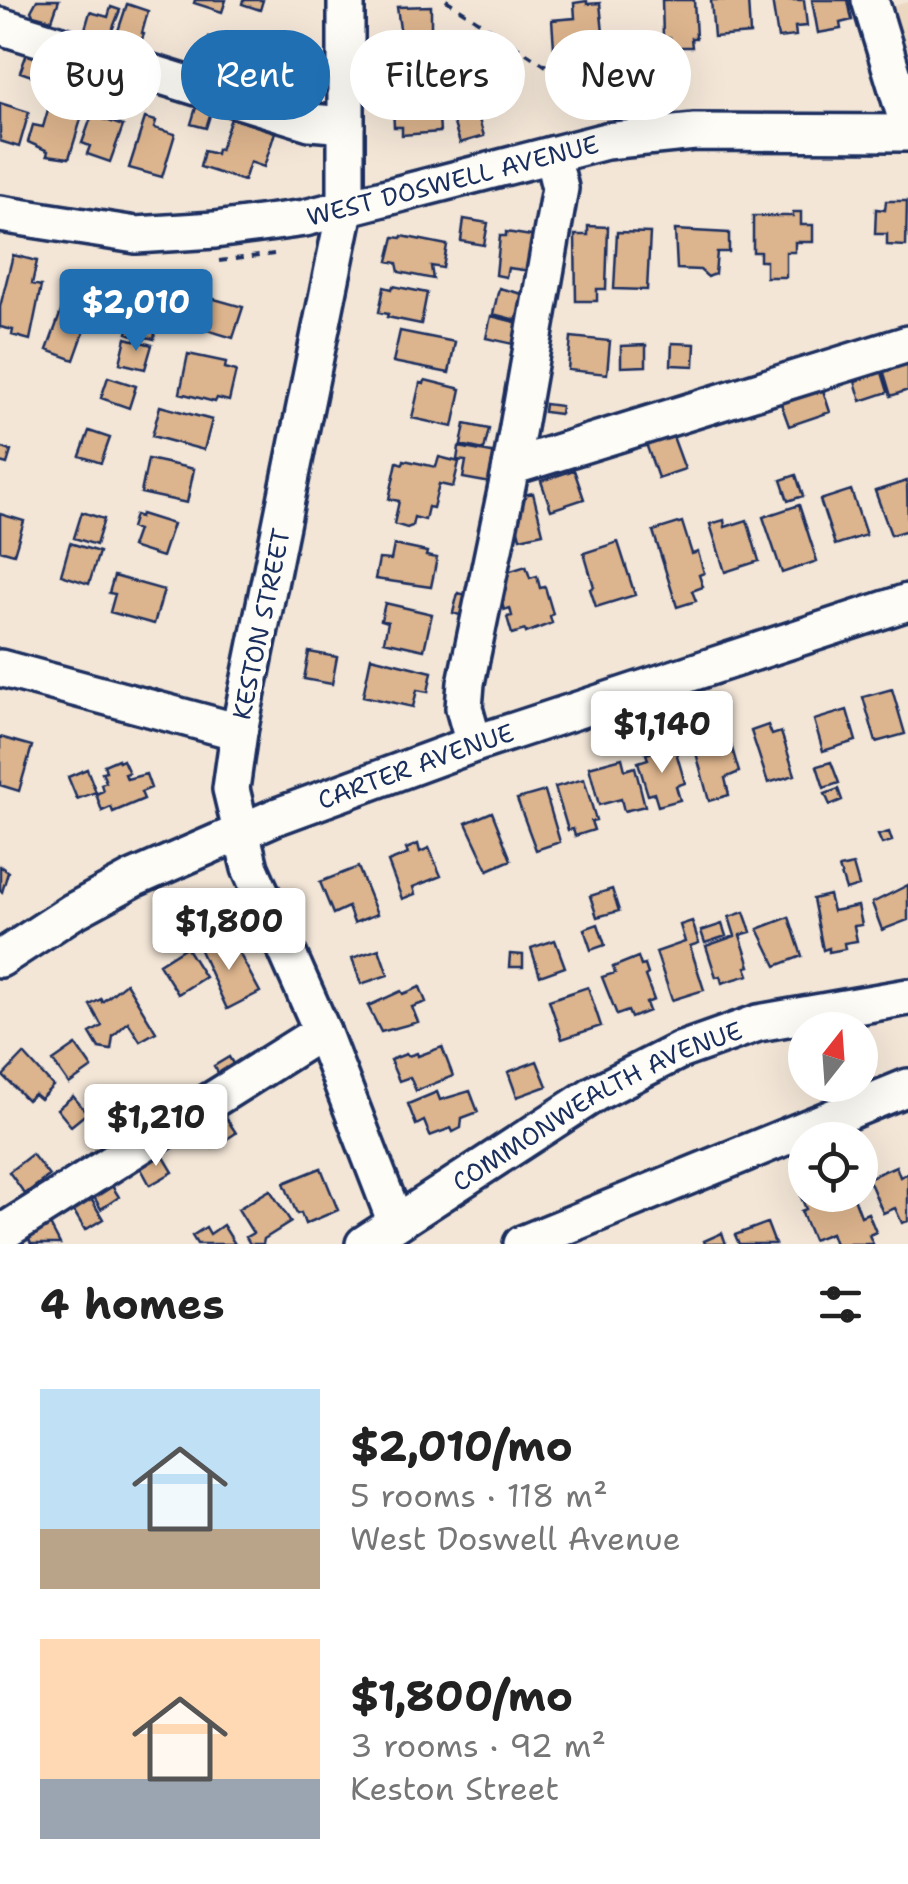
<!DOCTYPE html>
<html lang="en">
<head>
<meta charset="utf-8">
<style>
	:root { --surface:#fff; --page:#f2f2f2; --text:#222; --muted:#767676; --accent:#1f6fb2 }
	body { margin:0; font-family:"Shantell Sans",sans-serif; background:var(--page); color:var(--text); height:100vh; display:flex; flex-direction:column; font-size:38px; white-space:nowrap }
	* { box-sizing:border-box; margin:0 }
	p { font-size:32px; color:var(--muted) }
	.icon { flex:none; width:55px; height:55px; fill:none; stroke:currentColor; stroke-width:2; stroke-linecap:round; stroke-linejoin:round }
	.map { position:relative; height:1244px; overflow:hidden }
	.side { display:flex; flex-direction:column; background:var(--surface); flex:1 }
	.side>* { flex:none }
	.hud { position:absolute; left:30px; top:30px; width:850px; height:90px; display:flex; gap:20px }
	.needle { width:65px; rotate:17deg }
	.tools { position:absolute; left:788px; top:1012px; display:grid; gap:20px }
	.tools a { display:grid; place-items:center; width:90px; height:90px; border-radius:50%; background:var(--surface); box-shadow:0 10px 40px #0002; font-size:50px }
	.price { position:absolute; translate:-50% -85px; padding:0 22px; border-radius:10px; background:#fff; color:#222; font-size:32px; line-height:65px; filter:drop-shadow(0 2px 5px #0008) }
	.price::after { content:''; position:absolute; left:50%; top:60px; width:30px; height:22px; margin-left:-15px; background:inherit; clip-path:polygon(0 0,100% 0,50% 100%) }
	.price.active { background:var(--accent); color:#fff }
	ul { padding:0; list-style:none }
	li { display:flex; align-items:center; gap:30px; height:250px; padding:0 40px }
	li span { display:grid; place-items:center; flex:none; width:280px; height:200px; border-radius:0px; color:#555 }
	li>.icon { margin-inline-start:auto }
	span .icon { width:120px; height:120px; fill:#fffc; stroke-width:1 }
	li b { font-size:42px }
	h2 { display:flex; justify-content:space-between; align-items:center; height:120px; padding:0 40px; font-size:42px }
	.chip { padding:0 35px; border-radius:45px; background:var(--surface); box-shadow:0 10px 40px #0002; font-size:35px; line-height:90px }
	.chip.active { background:var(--accent); color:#fff }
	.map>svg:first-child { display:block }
</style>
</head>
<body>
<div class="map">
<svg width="908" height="1244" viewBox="0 0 908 1244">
	<rect width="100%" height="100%" fill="#f3e6d7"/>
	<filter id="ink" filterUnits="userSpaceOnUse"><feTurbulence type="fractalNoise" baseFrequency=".01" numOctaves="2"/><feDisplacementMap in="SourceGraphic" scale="20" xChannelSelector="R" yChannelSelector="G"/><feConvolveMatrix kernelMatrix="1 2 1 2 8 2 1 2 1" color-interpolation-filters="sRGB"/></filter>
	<g filter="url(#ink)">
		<path fill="#ecd7c1" d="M908 2V91L880 10Z"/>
		<path fill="#dcb48d" stroke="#1b2f5e" stroke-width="2.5" d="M37 0H59L52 20 33 15 31 11Z
			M195 0H226L222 12 194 3Z
			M243 0H263L260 10 242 4Z
			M662 0H694L696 38H691L692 47H670V38H663Z
			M711 0H748L750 34 714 37Z
			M772 0H804L807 26 795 27 796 36 778 38Z
			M812 0H848L852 20 840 23 841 29 818 33Z
			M587 1V4L600 3 604 43 554 48 552 20 575 18 574 3Z
			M127 4 148 11 142 33 144 34 136 54 113 46Z
			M431 6V37H401L397 7Z
			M111 7 120 10 107 43 83 36 90 12 108 17Z
			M441 28H463L464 41 441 42Z
			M209 37 226 45 215 80 192 72 201 45 206 47Z
			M29 48 51 56 43 80 20 72Z
			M446 53V62H452V72H447V83L392 86 390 56Z
			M58 57 80 61 76 85 54 81Z
			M228 59 250 66 246 89 220 81Z
			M508 69V95H477V70Z
			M132 75 153 82 145 111 123 105Z
			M438 100 440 132 402 135V127H394L393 107 401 106 400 102Z
			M0 103 29 112 19 147 0 141Z
			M197 104 212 109 206 128 191 124Z
			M49 106 82 116 69 158 47 155 48 151 28 142 33 125 43 127Z
			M477 113 484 136 460 143 453 121Z
			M92 115 123 126 110 162 87 154 90 146 82 143Z
			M145 118 156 121 154 128 175 134 162 177 129 168Z
			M231 118 275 132 264 167 250 162 244 181 200 167 204 151 216 154 217 149 220 150Z
			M886 201H907L906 246 887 245V234H875L876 209 885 210Z
			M793 212H801V225H813V242H795V252H786V277H766V261H760V252H753V216H793Z
			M464 219 488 223 484 245 461 241Z
			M588 226 608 227 606 289H597V301H576L575 235H588Z
			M675 230 729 233V252H717L715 274 708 277 700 270 677 269Z
			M506 232 544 238 538 272 508 268 506 277 496 275 500 236H506Z
			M617 232 650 233 647 290 614 289Z
			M402 236 447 245 443 268 431 266 433 279 399 272 397 263 388 261 394 237 401 238Z
			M13 255 37 261 32 284 41 286 30 340 12 335 13 330 0 327V307Z
			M393 286 427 293 421 324 387 317 388 314 379 312 384 287 392 289Z
			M151 288 174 295 167 315 159 312 154 339 146 337 145 339 127 333 139 295 147 298Z
			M499 288 530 296 524 322 493 314Z
			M179 294 198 300 200 295 243 307 233 338 200 328 201 325 192 323 193 320 173 314Z
			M67 295 94 304 74 360 47 350Z
			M491 316 523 324 518 345 486 338Z
			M400 331 455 342 449 373 393 362Z
			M571 337 610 341 607 374 568 370Z
			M126 338 152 345 145 369 120 363Z
			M672 343 695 344 694 366 671 365Z
			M646 345V366L621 367V346Z
			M188 354 226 362 225 368 236 371 229 401 217 398 215 402 180 393Z
			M908 358V390L891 396 882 366Z
			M880 366 888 392 861 401 853 375Z
			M108 377 136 386 129 408 101 398Z
			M425 380 461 389 453 427 412 418 420 383 424 384Z
			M821 384 830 412 789 426 779 398Z
			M545 404 561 406 560 414 544 412Z
			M160 406 212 420 204 450 152 436Z
			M465 424 489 429 484 450 461 445Z
			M89 431 110 438 101 463 80 456Z
			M671 431 685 469 658 478 645 441Z
			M0 447 11 451 7 464 0 462Z
			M459 447 497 454 491 483 463 478 466 461 457 460Z
			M439 457 459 462 453 487 439 484 433 508 428 507 425 520 414 517 412 526 407 528 394 524 399 501 389 499 397 462 403 464 404 460 436 467Z
			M148 459 194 469 187 503 141 493Z
			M574 470 584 499 551 510 541 481Z
			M796 475 803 496 788 501 781 480Z
			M907 481 908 530 891 535 875 491Z
			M851 490 866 535 835 545 820 500Z
			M533 493 543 533 520 538 510 498Z
			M799 505 817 561 782 573 763 517Z
			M82 512 104 519 96 545 74 538Z
			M0 514 24 521 14 554 0 550Z
			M141 514 173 524 162 557 131 547 137 530 131 528 135 515 140 517Z
			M724 520 725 527 747 520 759 561 725 572 710 524Z
			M682 522 692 554 698 552 704 573 699 575 703 587 692 591 696 601 677 607 653 531Z
			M618 542 635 595 596 607 590 589 594 587 584 553Z
			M70 543 99 552 89 584 61 575Z
			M394 545 427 552 426 556 437 558 431 587 375 579 379 559 391 560Z
			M526 566 530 578 537 576 540 588 545 587 553 614 550 616 552 623 526 633 525 630 512 634 507 617 512 616 510 608 504 610 498 588 505 586 501 574Z
			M114 576 164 590 154 624 110 612 115 594 109 593Z
			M458 593 471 596 466 617 453 613Z
			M385 603 432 614 424 650 384 641 388 622 381 620Z
			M309 652 337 657 332 684 304 679Z
			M371 657 432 672 428 692 417 690 413 707 363 696Z
			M892 689 905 734 876 742 863 697Z
			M847 710 856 741 823 751 814 720Z
			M768 725 772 735 781 732 795 775 768 783 751 731Z
			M723 733 725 739 729 738 739 772 725 778 729 795 709 801 695 749 699 748 696 740Z
			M0 737 32 746 19 791 0 785Z
			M665 748 667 754 676 752 685 783 676 786 680 800 658 806 654 793 648 795 638 762 648 759 646 754Z
			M622 758 625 770 635 767 645 806 624 811 621 799 599 805 589 767Z
			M118 759 119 762 123 760 129 773 125 774 127 779 146 774 151 788 141 792 144 799 113 812 111 807 102 811 96 794 103 791 101 784 106 782 102 772 106 771 104 765Z
			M831 762 839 783 824 788 817 766Z
			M87 769 96 792 77 799 68 777Z
			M584 779 596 820 591 821 594 830 575 836 573 829 568 830 555 787Z
			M838 789 842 800 830 805 825 794Z
			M545 791 560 842 536 850 517 799Z
			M492 812 511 860 488 870 466 823Z
			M889 832 892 841 882 844 878 835Z
			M418 844 420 852 429 848 441 876 413 887 415 894 402 899 388 862 408 854 406 849Z
			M853 865 859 886 846 890 839 868Z
			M0 866 8 872 2 892 0 891Z
			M358 867 377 914 354 923 348 907 333 914 320 882Z
			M908 885V920L882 930 872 903Z
			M612 889 619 911 597 917 590 896Z
			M829 895 833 911 858 906 862 925 854 926 857 941 844 943 845 949 829 952V948L823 950 813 899Z
			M744 912 751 932 740 935 750 966 746 967 749 975 722 983 720 976 716 977 706 946 735 936 729 917Z
			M789 917 802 956 776 966 758 929Z
			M692 921 699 943 690 946 704 990 672 1000 656 952 685 942 680 925Z
			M598 924 605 945 591 950 584 929Z
			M722 924 726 936 705 943 701 931Z
			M221 936 230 953 237 949 260 992 227 1009 199 948Z
			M555 940 565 967 540 976 531 948Z
			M186 947 205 977 178 994 159 964Z
			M379 949 388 975 361 984 352 958Z
			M510 954 523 955V967H509Z
			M638 957 641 966 645 965 648 974 645 976 654 1000 646 1003 649 1011 631 1018 628 1011 617 1015 602 977 615 973 613 967Z
			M126 983 156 1032 140 1041 128 1022 113 1036 111 1050 99 1048 90 1033 102 1026 90 1005 101 999 102 1002Z
			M420 987 426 1002 412 1007 418 1022 381 1032 368 1006 401 991 403 994Z
			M588 987 601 1026 562 1039 549 1000Z
			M76 1045 92 1068 69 1084 53 1061Z
			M442 1047 453 1076 416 1091 410 1077 399 1081 390 1060 406 1054 408 1056 417 1053 418 1056Z
			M24 1054 53 1086 40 1099 34 1094 27 1100 3 1076Z
			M229 1057 237 1070 222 1079 214 1066Z
			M537 1061 547 1086 517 1097 508 1072Z
			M470 1091 478 1112 462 1118 461 1128 453 1132 451 1128 430 1136 424 1121 416 1125 408 1104 437 1092 440 1100Z
			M73 1096 87 1113 71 1126 57 1109Z
			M221 1110 236 1133 213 1148 198 1126Z
			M161 1152 173 1172 150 1185 139 1165Z
			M32 1154 49 1176 25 1194 9 1172Z
			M896 1166 900 1177 908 1173V1221L902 1223 895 1208 883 1213 868 1178Z
			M321 1168 338 1210 305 1224 301 1213 297 1214 284 1183Z
			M109 1181 119 1197 101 1209 91 1192Z
			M270 1190 291 1222 264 1239 263 1244H250L246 1237 253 1233 238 1209Z
			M805 1195H853L861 1216 868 1213 876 1232 869 1235 873 1244H835L831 1233 813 1240 801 1211 806 1209 801 1197Z
			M90 1197 103 1219 85 1230 72 1208Z
			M48 1221 60 1244H31L26 1232Z
			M767 1223 775 1244H739L735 1235Z
			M223 1225 235 1244H197L192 1236 206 1227 210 1234Z
			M722 1233 726 1244H705L704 1241Z"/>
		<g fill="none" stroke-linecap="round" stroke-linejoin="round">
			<g stroke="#1b2f5e" stroke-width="42">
				<g id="minor">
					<path d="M346 0V205L239 732 231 789 250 868 322 1031 396 1223"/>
					<path d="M870 0 908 125"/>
					<path d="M0 26 310 122 346 125"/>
					<path id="s1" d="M0 214 136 235 215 230 305 218 606 141 695 132 908 133"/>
					<path d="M511 467 908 344"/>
					<path d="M0 668 239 732"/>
					<path d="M474 744 464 708 466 683 511 467 560 188 552 155"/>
					<path id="s2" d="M0 959 72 912 133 879 275 817 474 744 908 602"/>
					<path d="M0 1234 322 1031"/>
					<path id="s3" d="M364 1244 594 1094 679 1051 758 1023 908 997"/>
					<path d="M522 1244 908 1087"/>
				</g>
			</g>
			<path stroke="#1b2f5e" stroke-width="4" stroke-dasharray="8 8" stroke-linecap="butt" d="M446 0 613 110
				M219 261 274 254"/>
			<use href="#minor" stroke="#fdfcf7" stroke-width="35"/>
		</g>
	</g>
	<g text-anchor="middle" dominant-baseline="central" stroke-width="10" stroke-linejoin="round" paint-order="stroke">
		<g font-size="25" fill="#1b2f5e" stroke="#fdfcf7">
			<text stroke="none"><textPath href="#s1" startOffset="460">WEST DOSWELL AVENUE</textPath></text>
			<text transform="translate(261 624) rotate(-78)">KESTON STREET</text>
			<text stroke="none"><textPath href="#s2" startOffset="460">CARTER AVENUE</textPath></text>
			<text stroke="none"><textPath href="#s3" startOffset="272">COMMONWEALTH AVENUE</textPath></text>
		</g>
	</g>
</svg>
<div class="tools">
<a><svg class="needle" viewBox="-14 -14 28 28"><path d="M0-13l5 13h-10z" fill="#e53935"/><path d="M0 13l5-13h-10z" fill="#767676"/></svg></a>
<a><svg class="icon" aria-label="locate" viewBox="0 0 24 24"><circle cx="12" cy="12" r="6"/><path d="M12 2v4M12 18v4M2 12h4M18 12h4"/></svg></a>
</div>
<b class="price active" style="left:136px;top:354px">$2,010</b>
<b class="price" style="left:662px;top:776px">$1,140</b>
<b class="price" style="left:229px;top:973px">$1,800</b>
<b class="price" style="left:156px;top:1169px">$1,210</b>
<div class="hud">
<a class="chip">Buy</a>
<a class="chip active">Rent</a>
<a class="chip">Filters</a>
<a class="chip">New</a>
</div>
</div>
<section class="side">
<h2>4 homes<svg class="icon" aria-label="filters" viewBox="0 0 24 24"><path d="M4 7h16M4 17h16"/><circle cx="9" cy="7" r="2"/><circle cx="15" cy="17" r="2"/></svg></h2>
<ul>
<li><span style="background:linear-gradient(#bfe0f5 70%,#b9a48a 0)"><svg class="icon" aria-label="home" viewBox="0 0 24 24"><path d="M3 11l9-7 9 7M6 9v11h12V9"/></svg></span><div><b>$2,010/mo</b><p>5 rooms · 118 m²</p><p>West Doswell Avenue</p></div></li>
<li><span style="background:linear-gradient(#ffd9b3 70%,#9aa5b1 0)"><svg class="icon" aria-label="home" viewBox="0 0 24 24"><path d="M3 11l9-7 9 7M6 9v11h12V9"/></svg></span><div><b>$1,800/mo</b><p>3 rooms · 92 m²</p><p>Keston Street</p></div></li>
</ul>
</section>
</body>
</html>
